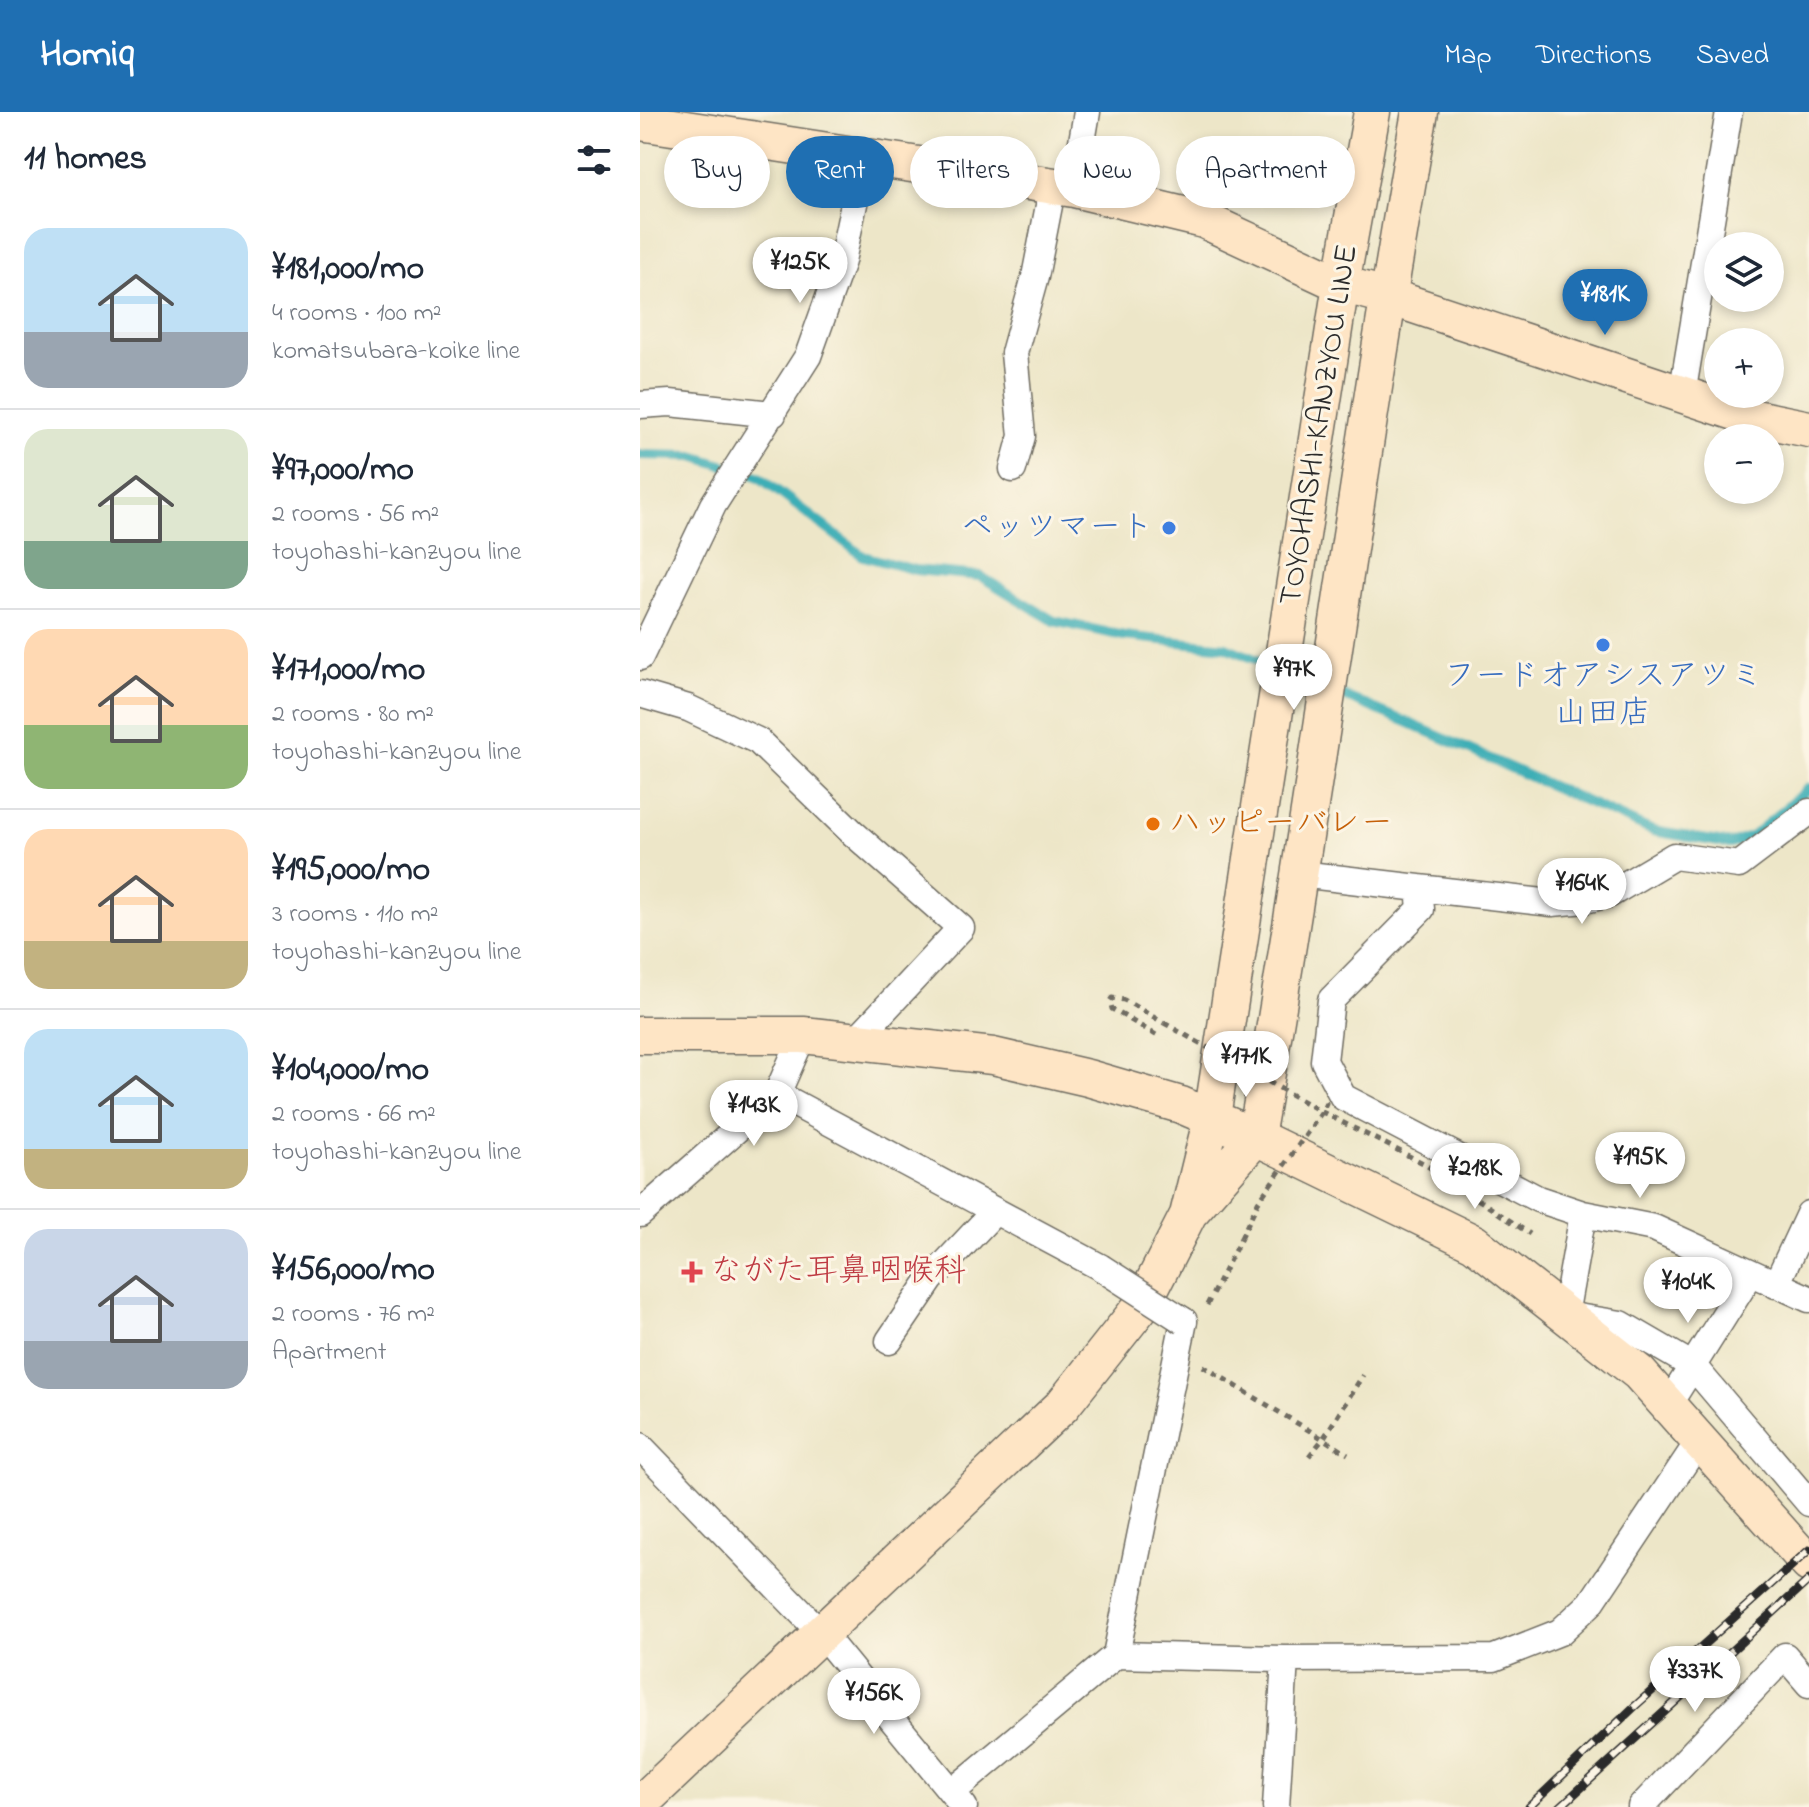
<!DOCTYPE html>
<html lang="en">
<head>
<meta charset="utf-8">
<style>
	:root { --surface:#fff; --page:#f2f2f3; --text:#1f2937; --muted:#747a83; --line:#e0e1e3; --accent:#1f6fb2 }
	body { margin:0; font-family:"Indie Flower","Klee One",sans-serif; background:var(--page); color:var(--text); height:100vh; display:flex; flex-direction:column; font-size:30px; white-space:nowrap }
	* { box-sizing:border-box; margin:0 }
	p { font-size:26px; color:var(--muted) }
	.icon { flex:none; width:44px; height:44px; fill:none; stroke:currentColor; stroke-width:2; stroke-linecap:round; stroke-linejoin:round }
	.map { position:relative; flex:1; overflow:hidden }
	.sheet { display:flex; flex-direction:column; background:var(--surface); width:640px }
	.sheet>* { flex:none }
	.banner { position:absolute; left:24px; top:24px; width:760px; height:72px; display:flex; gap:16px }
	.controls { position:absolute; left:1064px; top:120px; display:grid; gap:16px }
	.controls a { display:grid; place-items:center; width:80px; height:80px; border-radius:50%; background:var(--surface); box-shadow:0 4px 12px #0003; font-size:40px }
	.price { position:absolute; translate:-50% -68px; padding:0 18px; border-radius:28px; background:#fff; color:#222; font-size:26px; line-height:52px; filter:drop-shadow(0 2px 4px #0008) }
	.price::after { content:''; position:absolute; left:50%; top:48px; width:24px; height:18px; margin-left:-12px; background:inherit; clip-path:polygon(0 0,100% 0,50% 100%) }
	.price.on { background:var(--accent); color:#fff }
	ul { padding:0; list-style:none }
	li { display:flex; align-items:center; gap:24px; height:200px; padding:0 24px }
	li+li { border-top:2px solid var(--line) }
	li span { display:grid; place-items:center; flex:none; width:224px; height:160px; border-radius:24px; color:#555 }
	li>.icon { margin-inline-start:auto }
	span .icon { width:96px; height:96px; fill:#fffc; stroke-width:1 }
	li b { font-size:34px }
	h2 { display:flex; justify-content:space-between; align-items:center; height:96px; padding:0 24px; font-size:34px }
	.tag { padding:0 28px; border-radius:36px; background:var(--surface); box-shadow:0 4px 12px #0003; font-size:28px; line-height:72px }
	.tag.on { background:var(--accent); color:#fff }
	header { display:flex; align-items:center; gap:48px; box-sizing:border-box; height:112px; padding:0 40px; background:var(--accent); color:#fff }
	header strong { font-size:38px }
	nav { display:flex; gap:44px; margin-inline-start:auto; font-size:28px }
	main { display:flex; flex:1; min-height:0 }
	.map>svg:first-child { display:block }
</style>
</head>
<body>
<header>
<strong>Homiq</strong>
<nav><a>Map</a><a>Directions</a><a>Saved</a></nav>
</header>
<main>
<section class="sheet">
<h2>11 homes<svg class="icon" aria-label="filters" viewBox="0 0 24 24"><path d="M4 7h16M4 17h16"/><circle cx="9" cy="7" r="2"/><circle cx="15" cy="17" r="2"/></svg></h2>
<ul>
<li><span style="background:linear-gradient(#bfe0f5 65%,#9aa5b1 0)"><svg class="icon" aria-label="home" viewBox="0 0 24 24"><path d="M3 11l9-7 9 7M6 9v11h12V9"/></svg></span><div><b>¥181,000/mo</b><p>4 rooms · 100 m²</p><p>komatsubara-koike line</p></div></li>
<li><span style="background:linear-gradient(#dfe7d0 70%,#7fa58c 0)"><svg class="icon" aria-label="home" viewBox="0 0 24 24"><path d="M3 11l9-7 9 7M6 9v11h12V9"/></svg></span><div><b>¥97,000/mo</b><p>2 rooms · 56 m²</p><p>toyohashi-kanzyou line</p></div></li>
<li><span style="background:linear-gradient(#ffd9b3 60%,#8fb573 0)"><svg class="icon" aria-label="home" viewBox="0 0 24 24"><path d="M3 11l9-7 9 7M6 9v11h12V9"/></svg></span><div><b>¥171,000/mo</b><p>2 rooms · 80 m²</p><p>toyohashi-kanzyou line</p></div></li>
<li><span style="background:linear-gradient(#ffd9b3 70%,#c2b280 0)"><svg class="icon" aria-label="home" viewBox="0 0 24 24"><path d="M3 11l9-7 9 7M6 9v11h12V9"/></svg></span><div><b>¥195,000/mo</b><p>3 rooms · 110 m²</p><p>toyohashi-kanzyou line</p></div></li>
<li><span style="background:linear-gradient(#bfe0f5 75%,#c2b280 0)"><svg class="icon" aria-label="home" viewBox="0 0 24 24"><path d="M3 11l9-7 9 7M6 9v11h12V9"/></svg></span><div><b>¥104,000/mo</b><p>2 rooms · 66 m²</p><p>toyohashi-kanzyou line</p></div></li>
<li><span style="background:linear-gradient(#c9d6e8 70%,#9aa5b1 0)"><svg class="icon" aria-label="home" viewBox="0 0 24 24"><path d="M3 11l9-7 9 7M6 9v11h12V9"/></svg></span><div><b>¥156,000/mo</b><p>2 rooms · 76 m²</p><p>Apartment</p></div></li>
</ul>
</section>
<div class="map">
<svg width="1169" height="1695" viewBox="0 0 1169 1695">
	<rect width="100%" height="100%" fill="#fcf5e5"/>
	<filter id="ink" filterUnits="userSpaceOnUse"><feTurbulence type="fractalNoise" baseFrequency=".0125" numOctaves="2"/><feDisplacementMap in="SourceGraphic" scale="16" xChannelSelector="R" yChannelSelector="G"/><feConvolveMatrix kernelMatrix="1 2 1 2 8 2 1 2 1" color-interpolation-filters="sRGB"/></filter>
	<filter id="wash" filterUnits="userSpaceOnUse"><feTurbulence type="fractalNoise" baseFrequency=".006" numOctaves="4" result="noise"/><feDisplacementMap in="SourceGraphic" scale="32" xChannelSelector="R" yChannelSelector="G"/><feGaussianBlur stdDeviation="1.8" result="paint"/><feColorMatrix in="noise" values="0 0 0 0 0 0 0 0 0 0 0 0 0 0 0 0 0 1.4 0 .05"/><feComposite in="paint" operator="in"/></filter>
	<g filter="url(#wash)">
		<rect width="100%" height="100%" fill="#ede6c8"/>
		<g fill="none" stroke-linecap="round" stroke-linejoin="round">
			<path stroke="#3daeb6" stroke-width="10" d="M0 343 53 344 118 364 223 444 275 458 340 464 414 509 484 524 586 535 769 611 1013 719 1091 732 1113 724 1169 676"/>
		</g>
	</g>
	<g filter="url(#ink)">
		<g fill="none" stroke-linecap="round" stroke-linejoin="round">
			<g stroke="#6f6c62" stroke-width="29">
				<path id="street" d="M434 77 447 0
					M1042 283 1089 0
					M0 293 30 291 133 302
					M373 357 382 324 374 241 395 165 413 73
					M0 545 73 393 168 244 202 149 224 44
					M0 582 48 596 118 629 213 721 321 816 216 928
					M660 762 779 776 781 797 691 888 684 949 703 985 898 1087 943 1102
					M779 776 912 791 945 788 970 782 1034 744 1099 753 1169 700
					M137 982 460 1155
					M0 1102 137 982 163 923
					M1136 1173 1169 1102
					M1169 1187 1014 1116 943 1102 925 1203 981 1212 1053 1254 1169 1391
					M544 1209 476 1543 645 1547 854 1546 920 1520 951 1491 1059 1329
					M249 1229 291 1167 355 1099
					M1028 1293 1111 1161
					M0 1334 182 1522 324 1695
					M312 1680 476 1543
					M636 1695 645 1547
					M1001 1695 1145 1544 1169 1572"/>
			</g>
			<g stroke="#6f6c62" stroke-width="39">
				<path id="secondary" d="M0 10 434 77 564 108 701 172 747 184 1110 305 1169 317
					M0 923H163L353 944 448 966 541 993 616 1025 834 1131 999 1261 1169 1452
					M616 1025C676 684 719 340 780 0
					M552 1098 616 1025
					M0 1692 422 1294 502 1193 548 1103 572 1005 701 172 732 0"/>
			</g>
			<path stroke="#6f6c62" stroke-width="5" stroke-dasharray="6 6" stroke-linecap="butt" d="M516 923 472 897 470 889 472 886 484 888 524 911
				M567 1193 601 1126
				M563 1254 708 1342
				M669 1344 683 1327 723 1263"/>
			<use href="#street" stroke="#fff" stroke-width="26"/>
			<use href="#secondary" stroke="#fee5c5" stroke-width="36"/>
			<g stroke="#2b2b2b" stroke-width="9">
				<path id="rail" d="M889 1695 994 1595 1169 1438
					M920 1695 1169 1468"/>
			</g>
			<use href="#rail" stroke="#fcf5e5" stroke-width="6" stroke-dasharray="18" stroke-linecap="butt"/>
			<g stroke="#6f6c62" stroke-width="29" stroke-linecap="butt">
				<path id="street-bridge" d="M460 1155 544 1209"/>
			</g>
			<path stroke="#6f6c62" stroke-width="5" stroke-dasharray="6 6" stroke-linecap="butt" d="M524 911 682 1000 783 1051 890 1122
				M601 1126 618 1090 682 1000 686 991 684 984"/>
			<use href="#street-bridge" stroke="#fff" stroke-width="26"/>
		</g>
	</g>
	<g fill="#3f7fe0" stroke="#fcf5e5" stroke-width="3">
		<circle cx="529" cy="416" r="8"/>
		<circle cx="963" cy="533" r="8"/>
	</g>
	<circle fill="#e8710a" stroke="#fcf5e5" stroke-width="3" cx="513" cy="712" r="8"/>
	<path fill="#e0444e" stroke="#fcf5e5" stroke-width="3" d="M48 1148h8v8h8v8h-8v8h-8v-8h-8v-8h8z"/>
	<g text-anchor="middle" dominant-baseline="central" stroke-width="6" stroke-linejoin="round" paint-order="stroke">
		<g font-size="32" fill="#2b2b2b" stroke="#fcf5e5">
			<text transform="translate(680 313) rotate(-81)">TOYOHASHI-KANZYOU LINE</text>
		</g>
		<g font-size="32" fill="#366cbe" stroke="#fcf5e5" text-anchor="end">
			<text x="513" y="416">ペッツマート</text>
			<text x="963" y="565" text-anchor="middle">フードオアシスアツミ<tspan x="963" dy="37">山田店</tspan></text>
		</g>
		<g font-size="32" fill="#c56008" stroke="#fcf5e5" text-anchor="start">
			<text x="529" y="712">ハッピーバレー</text>
		</g>
		<g font-size="32" fill="#be3a42" stroke="#fcf5e5" text-anchor="start">
			<text x="70" y="1160">ながた耳鼻咽喉科</text>
		</g>
	</g>
</svg>
<div class="controls">
<a><svg class="icon" aria-label="layers" viewBox="0 0 24 24"><path d="M12 4l9 5-9 5-9-5zM3 14l9 5 9-5"/></svg></a>
<a>+</a>
<a>−</a>
</div>
<b class="price" style="left:160px;top:193px">¥125K</b>
<b class="price on" style="left:965px;top:225px">¥181K</b>
<b class="price" style="left:654px;top:600px">¥97K</b>
<b class="price" style="left:942px;top:814px">¥164K</b>
<b class="price" style="left:606px;top:987px">¥171K</b>
<b class="price" style="left:114px;top:1036px">¥143K</b>
<b class="price" style="left:1000px;top:1088px">¥195K</b>
<b class="price" style="left:835px;top:1099px">¥218K</b>
<b class="price" style="left:1048px;top:1213px">¥104K</b>
<b class="price" style="left:1055px;top:1602px">¥337K</b>
<b class="price" style="left:234px;top:1624px">¥156K</b>
<div class="banner">
<a class="tag">Buy</a>
<a class="tag on">Rent</a>
<a class="tag">Filters</a>
<a class="tag">New</a>
<a class="tag">Apartment</a>
</div>
</div>
</main>
</body>
</html>
